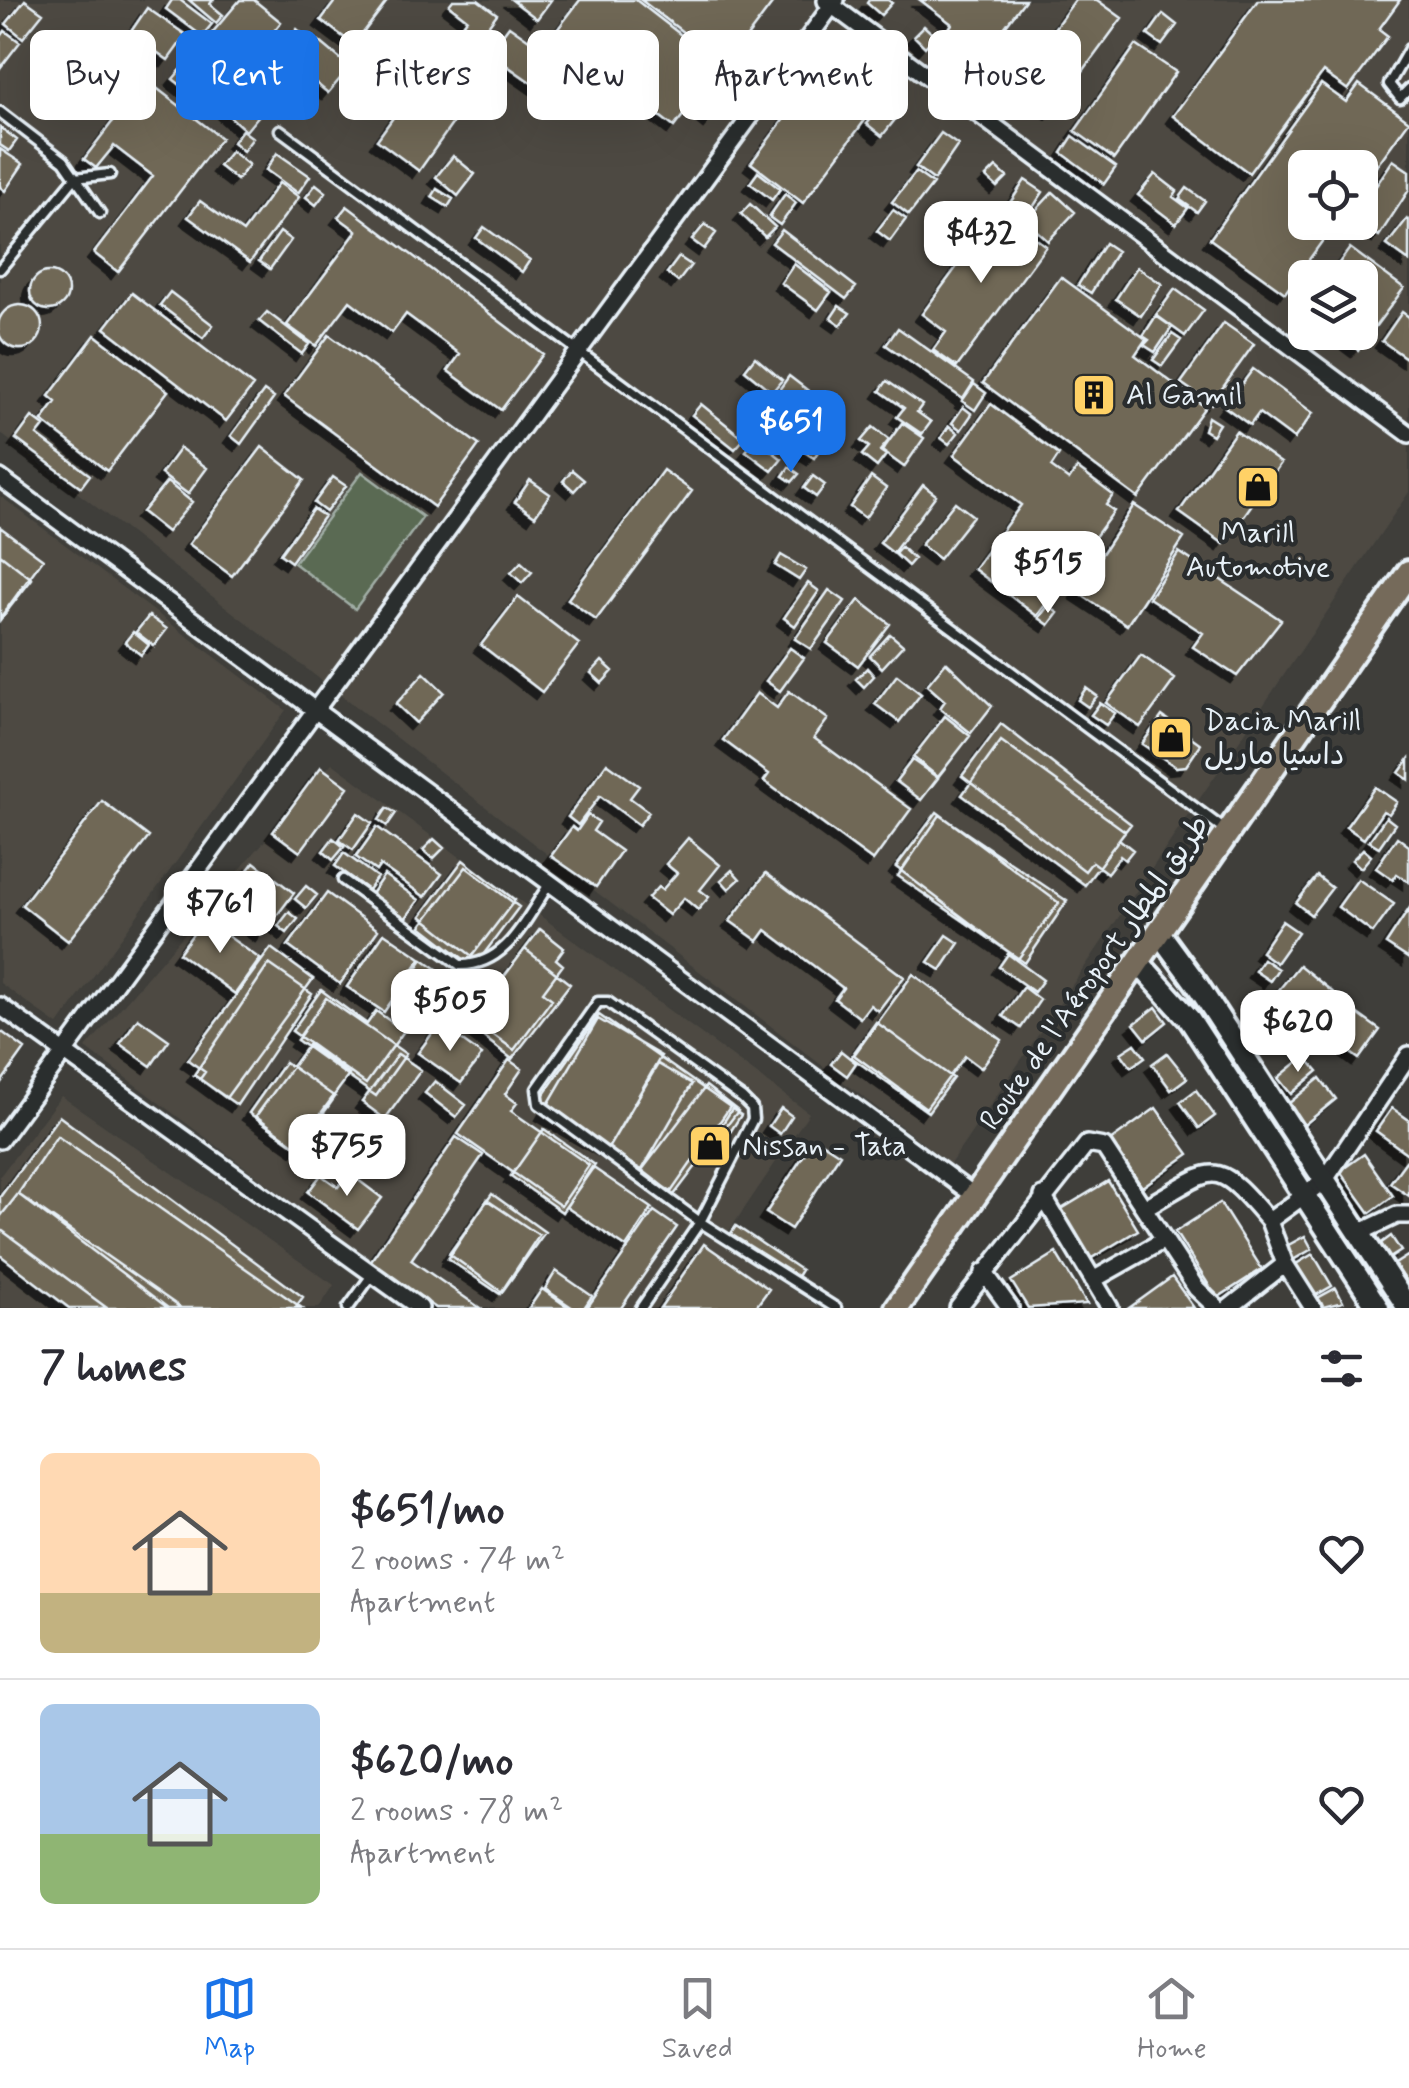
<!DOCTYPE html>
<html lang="en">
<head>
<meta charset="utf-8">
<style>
	:root { --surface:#fff; --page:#f2f2f3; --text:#2b2b33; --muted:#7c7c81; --line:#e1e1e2; --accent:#1a73e8 }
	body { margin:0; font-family:Mynerve,"Playpen Sans Arabic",sans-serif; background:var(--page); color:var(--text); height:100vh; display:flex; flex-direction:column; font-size:38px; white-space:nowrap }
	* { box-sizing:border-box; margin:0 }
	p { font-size:32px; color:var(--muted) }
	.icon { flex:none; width:55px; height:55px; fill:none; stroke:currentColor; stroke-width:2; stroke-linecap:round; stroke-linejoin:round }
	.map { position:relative; height:1308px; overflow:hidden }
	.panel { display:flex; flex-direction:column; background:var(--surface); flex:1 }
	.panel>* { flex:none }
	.guide { position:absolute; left:30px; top:30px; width:1350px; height:90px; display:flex; gap:20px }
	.fabs { position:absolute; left:1288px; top:150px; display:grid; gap:20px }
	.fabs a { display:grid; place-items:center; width:90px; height:90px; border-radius:15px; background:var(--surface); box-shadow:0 10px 40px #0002; font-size:50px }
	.price { position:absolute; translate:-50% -85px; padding:0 22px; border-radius:20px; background:#fff; color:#222; font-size:32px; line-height:65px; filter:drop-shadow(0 2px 5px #0008) }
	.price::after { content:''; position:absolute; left:50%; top:60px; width:30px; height:22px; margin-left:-15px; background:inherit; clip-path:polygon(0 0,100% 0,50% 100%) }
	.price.active { background:var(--accent); color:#fff }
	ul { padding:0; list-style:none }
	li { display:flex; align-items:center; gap:30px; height:250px; padding:0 40px }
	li+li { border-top:2px solid var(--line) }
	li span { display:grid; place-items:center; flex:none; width:280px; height:200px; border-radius:15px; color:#555 }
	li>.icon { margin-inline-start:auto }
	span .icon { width:120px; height:120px; fill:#fffc; stroke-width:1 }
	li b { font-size:42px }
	h2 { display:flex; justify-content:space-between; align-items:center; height:120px; padding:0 40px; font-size:42px }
	.chip { padding:0 35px; border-radius:15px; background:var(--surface); box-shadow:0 10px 40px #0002; font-size:35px; line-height:90px }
	.chip.active { background:var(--accent); color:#fff }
	.menu { display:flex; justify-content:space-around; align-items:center; height:140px; border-top:2px solid var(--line); background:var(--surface); font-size:28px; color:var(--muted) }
	.menu a { display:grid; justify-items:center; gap:5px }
	.menu .active { color:var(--accent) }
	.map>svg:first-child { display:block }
</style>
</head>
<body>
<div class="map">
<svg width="1409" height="1308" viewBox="0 0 1409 1308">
	<defs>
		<filter id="shadow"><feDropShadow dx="-7" dy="7" stdDeviation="0" flood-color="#0009"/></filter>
	</defs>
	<rect width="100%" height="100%" fill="#3f3e3a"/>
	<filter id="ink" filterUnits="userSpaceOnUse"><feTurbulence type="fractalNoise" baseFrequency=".01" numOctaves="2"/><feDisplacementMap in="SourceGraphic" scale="20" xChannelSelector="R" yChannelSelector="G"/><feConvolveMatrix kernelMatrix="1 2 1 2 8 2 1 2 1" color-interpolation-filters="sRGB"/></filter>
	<g filter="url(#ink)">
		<path fill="#4d4a43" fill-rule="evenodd" d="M0 0H1409V492L950 1164 0 433ZM1305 168H1360V222H1305ZM1305 278H1360V332H1305Z
			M0 496 286 710 58 1025 0 983Z
			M332 763 809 1113 721 1243 820 1308H433L86 1048Z
			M61 1096 334 1285 319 1308H0V1176Z"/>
		<path fill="#5a6a53" stroke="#a1aea6" stroke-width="2.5" d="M362 472 423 517 355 609 294 563Z"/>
		<path fill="#6f6757" stroke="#e8f1f8" stroke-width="2.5" filter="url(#shadow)" d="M25 0 43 13 23 38 6 24Z
			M172 0H180L212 24 202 36 166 9Z
			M189 0H213L210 4 223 15 216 23Z
			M240 0H254L281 22 212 110 173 79Z
			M336 0H388L354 45 321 20Z
			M453 0H478L497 14 455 70 438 57 467 19 449 5Z
			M512 0H551L537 19Z
			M580 0H636L721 66 674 127 554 34Z
			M641 0H768L772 4 726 65Z
			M869 0H888L892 3 881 15 867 3Z
			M920 0H1025L980 60 945 34 952 24Z
			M1075 0H1097L1122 18 1053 112 1014 84Z
			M1258 0H1400L1379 29 1388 36 1348 90 1323 72 1249 173 1173 116Z
			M147 8 186 35 168 60 130 33Z
			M1163 14 1177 25 1162 45 1148 35Z
			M509 26 585 79 566 107 489 53Z
			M924 26 935 36 925 47 914 36Z
			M297 29 308 39 273 81 262 72Z
			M5 31 20 42 0 68V38Z
			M319 41 350 67 328 93 310 78 300 90 288 79Z
			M1136 45 1176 72 1114 159 1075 131Z
			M835 51 847 59 839 70 880 100 803 203 751 163Z
			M435 59 477 89 419 171 377 140Z
			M730 74 741 83 728 99 717 90Z
			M145 79 221 138 118 272 94 253 153 176 114 146 96 168 84 159Z
			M1321 84 1346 102 1359 84 1409 121 1360 189V168H1305V222H1336L1285 293 1210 239Z
			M712 95 723 105 710 121 699 112Z
			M238 96 260 114 246 131 225 112Z
			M883 104 898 116 882 136 867 124Z
			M0 127 17 140 9 151 0 145Z
			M242 130 253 138 243 151 233 142Z
			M941 133 958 145 934 180 916 167Z
			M1073 136 1116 167 1104 184 1062 153Z
			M0 149 23 164 5 191 0 187Z
			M231 151 249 165 237 180 219 166Z
			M277 153 310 176 298 193 266 170Z
			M453 156 475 174 458 196 436 177Z
			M1393 160 1409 171V190L1379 236 1358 222 1360 210Z
			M996 167 1007 177 997 187 986 177Z
			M758 172 780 189 772 200 750 183Z
			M916 172 933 184 909 215 892 202Z
			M1155 174 1177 191 1173 197 1188 208 1176 224 1138 195Z
			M1025 180 1043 192 1024 221 1006 209Z
			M279 183 299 197 250 262 188 217 200 201 243 232Z
			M316 184 326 192 316 205 306 197Z
			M1187 188 1205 201 1197 212 1179 199Z
			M437 189 453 199 448 207 432 197Z
			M1053 192 1075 212 1048 241 1026 221Z
			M785 194 796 203 780 225 769 217Z
			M750 204 775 227 765 237 741 214Z
			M347 206 543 354 501 410 448 371 460 354 406 314 392 333 350 301 316 346 287 325 357 231 338 217Z
			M893 210 906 219 890 241 877 231Z
			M998 211 1046 246 957 367 933 350 946 332 922 314Z
			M1407 219 1409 220V261L1387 245Z
			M705 224 716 233 704 249 692 240Z
			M484 227 530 260 522 272 476 238Z
			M782 230 856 287 846 299 772 243Z
			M280 232 291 240 270 269 259 261Z
			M1105 243 1117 251 1091 293 1078 285Z
			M1350 248 1404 288 1358 350 1334 332H1360V278H1328Z
			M679 257 691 265 678 282 667 273Z
			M794 264 831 292 818 310 781 283Z
			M1137 267 1162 284 1141 316 1116 299Z
			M30 291a19 19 0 1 1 38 0a19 19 0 1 1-38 0Z
			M1061 277 1146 339 1135 355 1205 407 1138 498 983 383Z
			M1175 289 1204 310 1185 336 1156 315Z
			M170 292 213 325 203 338 160 305Z
			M132 293 253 386 226 421 105 328Z
			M-2 327a22 22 0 1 1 44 0a22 22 0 1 1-44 0Z
			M839 306 850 313 841 325 831 318Z
			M267 312 309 344 302 354 259 321Z
			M1402 312 1409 317V360L1382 341Z
			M1156 316 1172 327 1155 352 1144 345 1149 340 1143 336Z
			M1224 323 1254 344 1211 404 1181 383Z
			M898 328 974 382 963 399 886 345Z
			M1172 334 1181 340 1162 366 1153 360Z
			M95 335 168 391 107 471 42 421 56 402 49 396Z
			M329 335 479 445 434 507 284 396Z
			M755 357 782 380 772 392 745 370Z
			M1253 369 1313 413 1294 439 1259 413 1250 425 1225 407Z
			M789 376 828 406 817 419 779 390Z
			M887 381 922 405 917 412 931 422 922 434 897 417 904 408 880 391Z
			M974 384 986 393 975 410 962 401Z
			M776 390 789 401 758 438 745 427Z
			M264 391 274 398 241 444 231 436Z
			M701 404 744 439 735 449 692 415Z
			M991 404 1059 455 1051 467 1069 480 1077 468 1113 495 1106 505 1114 511 1037 616 974 569 1021 505 954 455Z
			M963 407 972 414 961 430 952 423Z
			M32 417 44 426 37 435 90 475 81 487 16 439Z
			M1208 417 1219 424 1212 435 1204 430Z
			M902 423 924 438 904 467 882 451Z
			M949 426 958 433 949 444 941 438Z
			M873 427 889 440 880 451 886 455 877 467 862 455 869 447 861 441Z
			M818 429 828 436 820 448 810 441Z
			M1236 431 1281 463 1224 544 1179 512Z
			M756 439 782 459 772 471 746 451Z
			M809 443 819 450 814 458 803 451Z
			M262 447 304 480 232 576 189 544Z
			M180 448 207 468 188 494 161 474Z
			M789 467 799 474 792 482 783 476Z
			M572 470 584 480 574 491 563 481Z
			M663 470 692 491 596 620 568 599Z
			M813 476 825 485 816 497 804 488Z
			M333 477 346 486 326 512 314 503Z
			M871 477 886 488 865 518 850 507Z
			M530 480 550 494 535 516 515 502Z
			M167 482 192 502 167 532 142 512Z
			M923 485 936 495 893 553 880 543Z
			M955 502 973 516 939 559 921 545Z
			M1134 505 1184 538 1127 625 1077 592Z
			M313 509 324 516 291 562 280 554Z
			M0 527 43 559 0 618Z
			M901 547 914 559 908 566 895 554Z
			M1179 552 1281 620 1237 676 1193 647 1203 633 1149 598Z
			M0 554 32 579 0 620Z
			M781 555 806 570 799 580 775 565Z
			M521 562 532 572 522 583 511 573Z
			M808 583 819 591 795 626 784 618Z
			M829 590 845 601 811 649 795 639Z
			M518 597 579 644 542 692 481 645Z
			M859 600 890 624 858 666 827 643Z
			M1048 606 1058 613 1049 625 1039 618Z
			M149 616 167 629 154 646 136 632Z
			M133 632 149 645 141 655 125 642Z
			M890 634 903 645 882 668 870 656Z
			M790 648 804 658 780 691 766 681Z
			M1141 655 1175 679 1140 727 1106 703Z
			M602 661 613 671 602 683 591 673Z
			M946 662 992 706 971 733 940 708 945 701 927 685Z
			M867 668 874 676 864 687 856 679Z
			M424 673 444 692 416 723 396 704Z
			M897 675 921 694 899 722 875 704Z
			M1086 688 1097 696 1088 707 1078 700Z
			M789 691 828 719 814 738 911 809 873 861 764 781 769 774 723 740 757 693 777 708Z
			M1100 703 1115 713 1106 725 1091 715Z
			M945 716 970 736 938 777 913 757Z
			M1162 716 1201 744 1186 766 1176 767 1142 744Z
			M1001 724 1131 824 1119 839 1133 850 1125 860 1120 856 1107 873 1092 862 1085 871 962 776Z
			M1001 741 1125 831 1085 885 962 795Z
			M1409 759V780L1399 773Z
			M912 760 938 778 921 800 896 781Z
			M607 763 639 786 630 798 649 812 639 825 600 796 578 825 568 817Z
			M321 767 348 787 300 852 273 832Z
			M1375 787 1397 802 1389 814 1383 811 1364 839 1346 827Z
			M102 801 149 837 68 941 22 905Z
			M387 808 396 813 387 826 379 820Z
			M937 812 1059 903 1018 959 896 867Z
			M358 813 372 823 353 850 339 840Z
			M588 815 599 822 593 831 621 851 596 887 551 856 572 827 577 831Z
			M940 815 1067 901 1025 963 898 876Z
			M1386 817 1395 824 1379 847 1369 841Z
			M377 827 442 874 425 897 380 865 376 871 356 857Z
			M1397 837 1409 846V882L1397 874 1393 880 1376 868Z
			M333 838 344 847 333 860 323 851Z
			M688 838 720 865 700 890 709 897 698 910 684 898 669 915 648 898 658 887 662 890 677 873 666 864Z
			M434 839 444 848 433 859 423 850Z
			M1363 849 1371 856 1361 868 1352 860Z
			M344 853 377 877 368 890 335 866Z
			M463 860 515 900 472 956 421 916Z
			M254 862 294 893 262 935 221 905Z
			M466 867 519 907 474 967 421 926Z
			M732 870 740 879 729 889 721 880Z
			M766 873 904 977 878 1011 870 1005 860 1018 835 999 843 988 766 930 758 941 730 921Z
			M384 875 419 900 405 919 371 894Z
			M1317 876 1332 888 1311 915 1296 903Z
			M1358 879 1394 904 1373 933 1338 907Z
			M306 886 317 895 306 908 295 899Z
			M327 893 378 930 340 984 288 946Z
			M1409 909V959L1386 944Z
			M289 912 298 919 287 933 278 926Z
			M204 919 260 959 235 994 179 953Z
			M1282 921 1298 932 1276 963 1261 952Z
			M540 929 564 948 556 959 563 965 543 992 552 999 514 1050 472 1019Z
			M384 933 421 958 384 1012 347 987Z
			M947 935 959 943 941 970 928 962Z
			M271 948 313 979 226 1098 200 1079 205 1072 188 1060Z
			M525 949 570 984 512 1059 467 1024Z
			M1008 954 1043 980 1034 992 999 967Z
			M423 959 440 971 415 1009 398 997Z
			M1263 959 1278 969 1270 981 1255 971Z
			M269 964 312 994 237 1105 194 1075Z
			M1299 965 1340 998 1316 1029 1274 996Z
			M913 974 1002 1040 981 1068 965 1056 926 1108 854 1055Z
			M1023 987 1040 1000 1021 1028 1003 1016Z
			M321 990 367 1024 376 1011 404 1031 366 1084 292 1031Z
			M326 998 406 1054 376 1096 297 1040Z
			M1341 1002 1380 1030 1359 1059 1320 1030Z
			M1156 1007 1167 1022 1146 1039 1134 1024Z
			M599 1015 730 1107 671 1192 540 1100Z
			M138 1018 169 1040 151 1066 120 1044Z
			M598 1019 661 1056 607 1150 543 1113Z
			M876 1022 953 1078 928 1112 851 1057Z
			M439 1024 482 1055 461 1083 418 1053Z
			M2 1032 25 1049 0 1084V1034Z
			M1135 1044 1145 1057 1131 1067 1121 1053Z
			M308 1045 349 1075 297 1146 256 1116Z
			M841 1051 856 1063 847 1076 831 1064Z
			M1167 1053 1187 1078 1171 1090 1152 1064Z
			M398 1054 421 1070 385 1119 362 1102Z
			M1305 1056 1318 1071 1291 1094 1278 1078Z
			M509 1060 522 1069 505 1094 517 1103 511 1111 589 1165 561 1206 458 1134Z
			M285 1062 335 1097 299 1148 249 1113Z
			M658 1064 692 1084 642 1170 607 1150Z
			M1320 1078 1336 1099 1304 1125 1288 1104Z
			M435 1081 466 1105 456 1117 425 1093Z
			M706 1086 738 1111 674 1195 642 1170Z
			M1196 1090 1215 1116 1199 1128 1180 1102Z
			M781 1108 792 1116 780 1134 769 1126Z
			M1156 1108 1189 1154 1142 1187 1110 1141Z
			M1392 1108 1409 1120V1155L1376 1131Z
			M732 1109 741 1115 720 1148 711 1142Z
			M59 1116 303 1297 295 1308H107L0 1229V1197Z
			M544 1129 595 1165 562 1212 511 1176Z
			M57 1136 302 1308H181L18 1194Z
			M456 1137 483 1155 411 1260 480 1308H436L370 1262Z
			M815 1138 840 1154 791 1229 766 1213Z
			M1364 1154 1393 1196 1370 1213 1340 1171Z
			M1406 1161 1409 1164V1196L1390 1183Z
			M592 1167 652 1208 626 1247 566 1207Z
			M349 1173 382 1198 358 1229 308 1192 321 1175 338 1187Z
			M1108 1181 1138 1230 1090 1259 1060 1210Z
			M18 1194 168 1308H69L0 1255V1217Z
			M492 1194 545 1232 502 1292 449 1254Z
			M487 1200 539 1235 500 1294 448 1259Z
			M1220 1203 1262 1269 1217 1298 1175 1232Z
			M654 1211 677 1227 621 1308H587Z
			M736 1226 801 1270 796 1278 730 1235Z
			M1305 1236 1312 1249 1291 1261 1283 1248Z
			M1391 1236 1401 1251 1385 1261 1376 1247Z
			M704 1244 769 1289 755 1308H660Z
			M1056 1253 1087 1304 1028 1308 1011 1281Z
			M1313 1254 1332 1286 1309 1299 1291 1267Z
			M1409 1255V1286L1395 1264Z
			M556 1271 592 1296 584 1308H573L545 1289Z
			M1172 1277 1194 1308H1129Z
			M1336 1288 1343 1302 1319 1308 1314 1300Z
			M542 1289 569 1308H529Z"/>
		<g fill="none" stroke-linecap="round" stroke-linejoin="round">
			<g stroke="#e8f1f8" stroke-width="15">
				<path id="service" d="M1409 49 1389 84 1400 98 1409 89
					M0 112 64 161 100 213
					M280 130 1225 830
					M0 269 75 178 110 174
					M343 880 460 965C507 966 526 918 550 883
					M348 1308 372 1275
					M641 1308 700 1222 753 1119 752 1108 742 1098 608 1002H598L537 1089 539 1104 700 1222 836 1308"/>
			</g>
			<g stroke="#e8f1f8" stroke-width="22">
				<path id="minor" d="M826 1 1409 434
					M0 478 975 1196
					M0 1006 420 1308
					M0 1140 836 0
					M1043 1196 1110 1308
					M1144 1208C1216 1168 1212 1153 1269 1221
					M1359 1233 1397 1215H1409
					M1285 1264 1313 1308
					M984 1272 1010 1308
					M1093 1280 1164 1240
					M958 1308 1087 1144 1104 1147 1196 1288 1217 1308
					M1229 1308 1285 1264 1269 1221 1324 1181 1409 1055"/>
			</g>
			<g stroke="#e8f1f8" stroke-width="28">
				<path id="secondary" d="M1160 934 1196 983 1408 1308
					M1139 963 1190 1020 1378 1308"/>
			</g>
			<g stroke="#e8f1f8" stroke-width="30">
				<path id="primary" d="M897 1308 1409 572"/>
			</g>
			<use href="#service" stroke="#2a2d2e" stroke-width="8"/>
			<use href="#minor" stroke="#2a2d2e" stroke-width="15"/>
			<use href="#secondary" stroke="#2a2d2e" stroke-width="20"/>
			<use href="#primary" stroke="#746a5a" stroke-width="22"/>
		</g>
	</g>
	<defs>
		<g id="building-square" transform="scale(2.25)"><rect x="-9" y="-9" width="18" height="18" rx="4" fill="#ffd166" stroke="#2a2d2e"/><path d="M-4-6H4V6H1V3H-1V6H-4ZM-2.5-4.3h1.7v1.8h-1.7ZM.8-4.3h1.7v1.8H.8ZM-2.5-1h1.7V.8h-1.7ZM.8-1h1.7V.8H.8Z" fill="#111"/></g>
		<g id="shop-square" transform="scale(2.25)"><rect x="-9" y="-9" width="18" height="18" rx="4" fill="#ffd166" stroke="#2a2d2e"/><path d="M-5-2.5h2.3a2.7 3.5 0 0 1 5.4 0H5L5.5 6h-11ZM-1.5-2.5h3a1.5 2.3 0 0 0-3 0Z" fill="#111"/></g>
	</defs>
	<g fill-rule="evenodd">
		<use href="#building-square" x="1094" y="395"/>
		<use href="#shop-square" x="1258" y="487"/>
		<use href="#shop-square" x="1171" y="738"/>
		<use href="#shop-square" x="710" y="1146"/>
	</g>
	<g text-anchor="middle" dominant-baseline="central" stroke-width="9" stroke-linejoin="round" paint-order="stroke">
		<g font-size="30" fill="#e8f1f8" stroke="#2a2d2e" text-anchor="start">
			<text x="1126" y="395">Al Gamil</text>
			<text x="1258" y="533" text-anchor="middle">Marill<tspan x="1258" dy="34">Automotive</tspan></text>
			<text x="1204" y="721">Dacia Marill<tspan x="1204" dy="34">داسيا ماريل</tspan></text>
			<text x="742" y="1146">Nissan - Tata</text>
		</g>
		<g font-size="30" fill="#e8f1f8" stroke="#2a2d2e">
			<text transform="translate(1095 973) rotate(-55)">Route de l'Aéroport طريق المطار</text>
		</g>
	</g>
</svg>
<div class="fabs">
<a><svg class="icon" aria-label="locate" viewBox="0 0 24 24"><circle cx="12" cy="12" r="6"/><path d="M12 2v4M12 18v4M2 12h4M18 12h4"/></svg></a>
<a><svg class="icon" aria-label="layers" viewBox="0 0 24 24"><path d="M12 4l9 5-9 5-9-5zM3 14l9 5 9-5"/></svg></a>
</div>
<b class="price" style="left:981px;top:286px">$432</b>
<b class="price active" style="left:791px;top:475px">$651</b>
<b class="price" style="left:1048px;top:616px">$515</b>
<b class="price" style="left:220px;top:956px">$761</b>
<b class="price" style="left:450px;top:1054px">$505</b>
<b class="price" style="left:1298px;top:1075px">$620</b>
<b class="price" style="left:347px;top:1199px">$755</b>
<div class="guide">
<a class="chip">Buy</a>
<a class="chip active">Rent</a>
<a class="chip">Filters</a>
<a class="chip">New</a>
<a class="chip">Apartment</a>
<a class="chip">House</a>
</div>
</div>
<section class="panel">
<h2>7 homes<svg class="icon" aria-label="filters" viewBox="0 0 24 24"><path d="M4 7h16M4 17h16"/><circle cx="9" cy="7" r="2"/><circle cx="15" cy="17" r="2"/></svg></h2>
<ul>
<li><span style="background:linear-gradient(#ffd9b3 70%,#c2b280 0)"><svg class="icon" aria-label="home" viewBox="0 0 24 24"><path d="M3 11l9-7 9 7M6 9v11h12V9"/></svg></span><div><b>$651/mo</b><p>2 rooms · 74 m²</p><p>Apartment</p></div><svg class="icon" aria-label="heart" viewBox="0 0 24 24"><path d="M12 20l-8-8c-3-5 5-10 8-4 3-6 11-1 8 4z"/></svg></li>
<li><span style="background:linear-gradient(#a9c7e8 65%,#8fb573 0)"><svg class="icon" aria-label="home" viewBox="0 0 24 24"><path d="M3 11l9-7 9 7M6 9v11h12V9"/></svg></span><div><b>$620/mo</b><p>2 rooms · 78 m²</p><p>Apartment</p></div><svg class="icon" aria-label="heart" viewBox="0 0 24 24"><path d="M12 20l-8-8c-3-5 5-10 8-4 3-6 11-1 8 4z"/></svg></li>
</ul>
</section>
<nav class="menu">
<a class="active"><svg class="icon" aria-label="map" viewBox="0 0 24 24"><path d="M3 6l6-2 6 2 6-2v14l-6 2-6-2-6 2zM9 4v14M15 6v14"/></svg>Map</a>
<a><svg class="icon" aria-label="saved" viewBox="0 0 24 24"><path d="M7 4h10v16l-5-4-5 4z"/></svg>Saved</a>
<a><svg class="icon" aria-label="home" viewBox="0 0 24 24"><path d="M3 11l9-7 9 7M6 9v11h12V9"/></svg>Home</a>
</nav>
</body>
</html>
